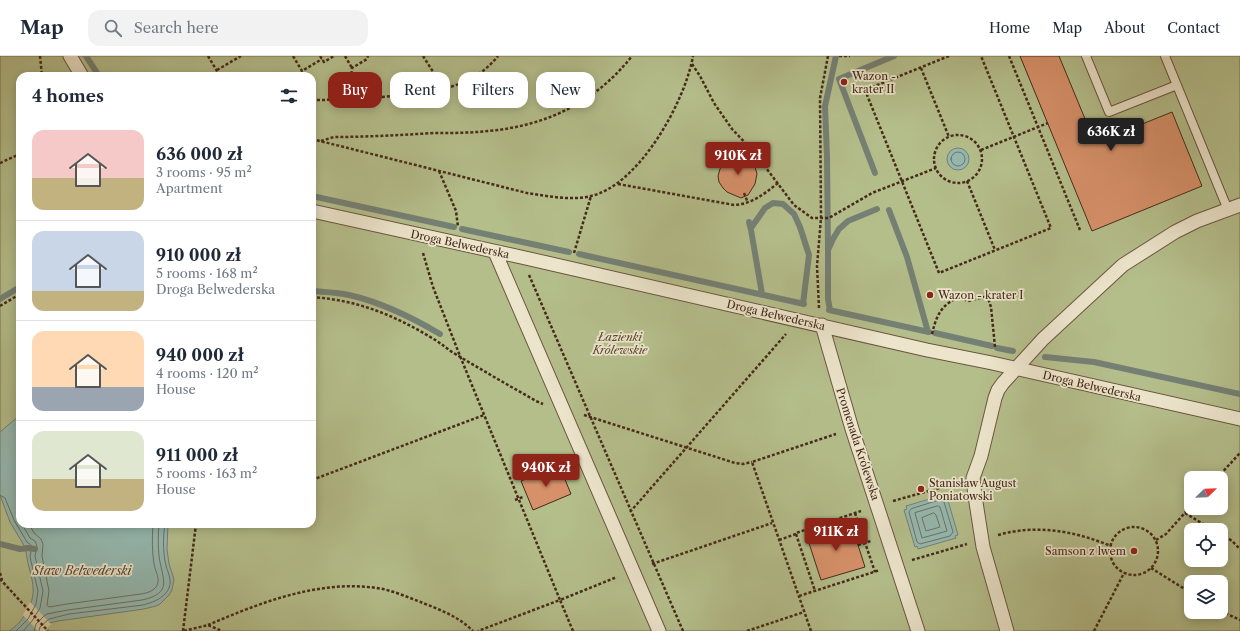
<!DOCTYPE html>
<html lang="en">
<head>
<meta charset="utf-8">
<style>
	:root { --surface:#fff; --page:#f2f2f3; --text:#1f2937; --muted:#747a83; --line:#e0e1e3; --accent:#8f2418 }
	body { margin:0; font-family:"Libre Caslon Text",serif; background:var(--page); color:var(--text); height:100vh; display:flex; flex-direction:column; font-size:15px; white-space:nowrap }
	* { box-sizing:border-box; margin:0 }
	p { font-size:13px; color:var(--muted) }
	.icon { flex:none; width:22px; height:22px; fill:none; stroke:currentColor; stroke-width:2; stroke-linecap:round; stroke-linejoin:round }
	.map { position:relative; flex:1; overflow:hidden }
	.details { position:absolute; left:16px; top:16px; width:300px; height:456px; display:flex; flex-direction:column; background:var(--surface); border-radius:12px; box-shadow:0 2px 10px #0003 }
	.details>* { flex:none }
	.guide { position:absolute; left:328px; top:16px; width:380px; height:36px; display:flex; gap:8px }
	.needle { width:26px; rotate:67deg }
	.buttons { position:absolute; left:1184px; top:415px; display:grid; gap:8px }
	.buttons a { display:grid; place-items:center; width:44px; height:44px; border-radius:8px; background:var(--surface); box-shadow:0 2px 10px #0003; font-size:20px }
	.price { position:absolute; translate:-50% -34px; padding:0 9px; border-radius:4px; background:var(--accent); color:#fff; font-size:13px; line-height:26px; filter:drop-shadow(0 1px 2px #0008) }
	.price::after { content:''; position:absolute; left:50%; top:24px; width:12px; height:9px; margin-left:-6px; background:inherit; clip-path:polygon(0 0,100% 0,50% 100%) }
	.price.on { background:#222; color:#fff }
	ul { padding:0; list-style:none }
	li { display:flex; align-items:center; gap:12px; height:100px; padding:0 16px }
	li+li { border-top:1px solid var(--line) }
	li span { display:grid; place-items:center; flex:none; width:112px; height:80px; border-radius:12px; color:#555 }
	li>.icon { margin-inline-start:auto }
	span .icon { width:48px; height:48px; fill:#fffc; stroke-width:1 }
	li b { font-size:17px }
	h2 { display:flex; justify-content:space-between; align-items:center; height:48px; padding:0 16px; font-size:17px }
	.pill { padding:0 14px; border-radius:12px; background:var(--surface); box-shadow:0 2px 10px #0003; font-size:14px; line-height:36px }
	.pill.on { background:var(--accent); color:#fff }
	header { display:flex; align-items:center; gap:24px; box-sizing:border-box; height:56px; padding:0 20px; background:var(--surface); border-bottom:1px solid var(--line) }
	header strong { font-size:19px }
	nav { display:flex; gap:22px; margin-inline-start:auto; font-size:14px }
	.search { width:280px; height:36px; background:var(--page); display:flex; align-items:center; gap:10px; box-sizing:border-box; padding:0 14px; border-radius:12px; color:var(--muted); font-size:15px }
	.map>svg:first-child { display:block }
</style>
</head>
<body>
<header>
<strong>Map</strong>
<div class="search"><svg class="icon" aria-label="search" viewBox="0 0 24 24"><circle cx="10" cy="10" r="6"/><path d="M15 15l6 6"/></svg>Search here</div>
<nav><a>Home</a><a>Map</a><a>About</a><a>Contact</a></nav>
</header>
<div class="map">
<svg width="1240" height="575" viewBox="0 0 1240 575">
	<rect width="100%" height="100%" fill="#e1d7b1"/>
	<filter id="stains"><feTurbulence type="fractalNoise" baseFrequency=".005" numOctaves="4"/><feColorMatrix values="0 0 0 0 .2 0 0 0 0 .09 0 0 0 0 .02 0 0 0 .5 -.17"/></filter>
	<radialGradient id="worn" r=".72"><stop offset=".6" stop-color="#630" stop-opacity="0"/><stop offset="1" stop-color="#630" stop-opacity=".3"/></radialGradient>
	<path fill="#b4be8b" stroke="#7d7452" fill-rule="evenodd" d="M0 0H1240V575H0ZM20 20H312V468H20ZM1191 422H1221V452H1191ZM1191 474H1221V504H1191ZM1191 526H1221V556H1191Z"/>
	<path fill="#95b9b0" stroke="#758074" d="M947 103a11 11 0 1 1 22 0a11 11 0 1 1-22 0Z
		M20 359V468H168L167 493 169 508 174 523 172 534 169 539 160 548 156 550 144 553 58 565 49 567 42 575H9C16 571 22 564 26 557 41 533 28 519 26 494L29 493 28 491H25L10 466 0 439V376Z
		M943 439 944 442 947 441 958 479 955 480 956 482 918 493 917 490 915 491 904 454 907 453 906 450Z"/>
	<path fill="#e1d7b1" d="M30 546 51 568 45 575H38L23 559Z"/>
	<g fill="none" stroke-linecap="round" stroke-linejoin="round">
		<path stroke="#6e7265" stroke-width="1" d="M951 103a7 7 0 1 1 14 0a7 7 0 1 1-14 0Z
			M0 439 5 442 14 464 27 486 32 490 30 501 38 535 36 548 28 563 16 575
			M940 444 944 446 953 476 950 480 920 488 917 486 909 456 911 453Z
			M938 450 940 451 947 475 922 482 915 457Z
			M934 457 936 459 940 471 926 475 922 462Z
			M22 468 30 482 35 485 37 490 35 500 43 535 40 552 32 565 23 575
			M29 468 34 477 41 483 43 488 42 500 49 535 47 549 49 551 67 548 141 538C148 537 157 534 158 526 159 521 155 514 154 508 152 495 152 482 153 468
			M34 575 36 568 44 560 47 558 68 554 142 544C174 537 162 523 159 500 158 489 158 479 159 468
			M39 575 40 571 49 563 69 558 143 549C155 546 172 539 170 523 169 517 166 512 165 505 163 493 163 481 165 468"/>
		<path stroke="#758074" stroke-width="6" d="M86 0 99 20
			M875 117 839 23 894 0
			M312 140 454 171
			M889 154 907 201 928 276
			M749 166 751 174 762 238
			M751 172 765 152 773 147 783 148 794 158 800 171 809 199 803 248
			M462 173 569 196
			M828 194 827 101 825 50 836 0
			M579 198 804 248
			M312 235C324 236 337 236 349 239 380 246 413 262 440 278
			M0 243 20 231
			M829 254 929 276
			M830 254 828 243V194L833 183 839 173 848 165 877 153
			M935 277 992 290
			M997 292 1013 295
			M1045 301 1094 306 1240 338
			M0 488 20 493 28 492 35 493"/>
	</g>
	<path fill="#d7916a" stroke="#462a1a" d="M1020 0H1059L1095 87 1172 56 1202 130 1092 175Z
		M736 100 746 102 751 106 755 111 757 118 755 128 748 139 741 142 727 136 723 132 719 126 718 120 720 113 723 107 730 102Z
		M559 409 571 438 533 454 521 425Z
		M851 467 865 511 821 524 807 481Z"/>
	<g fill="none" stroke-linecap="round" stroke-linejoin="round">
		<g stroke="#6d5540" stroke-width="10">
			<path id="service" d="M1086 0 1109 56 1177 29
				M1165 0 1228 154"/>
		</g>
		<g stroke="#6d5540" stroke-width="15">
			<path id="pedestrian" d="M70 0 82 20
				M312 155 521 201 927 294 992 307 1240 363
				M495 196 659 575
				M822 269 852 373 918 575
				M1007 575 983 491 975 440 973 422 981 400 995 342 998 334 1003 327 1043 283 1123 209 1175 176 1197 165 1240 149"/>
		</g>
		<path stroke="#462a1a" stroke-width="2.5" stroke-dasharray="3 2" stroke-linecap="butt" d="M40 0 42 20
			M208 0 220 20
			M293 0 302 15 322 3
			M320 0 324 6 334 0
			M345 0 352 12
			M423 0 437 22 441 33
			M839 0H850
			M949 0 865 34 939 217 1051 172 981 0
			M1009 0 1080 174
			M692 8 700 20 714 47 732 73 754 96 794 149 812 162H829L872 137 936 112
			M921 12 949 81
			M217 14 241 0
			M350 43V32L352 12 367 3 368 0
			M312 44C347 44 382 42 417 37 430 35 443 34 456 29 472 24 488 13 498 0
			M934 103a24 24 0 1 1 48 0a24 24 0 1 1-48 0Z
			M312 83 527 137C548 140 570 145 591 140 639 129 685 46 693 0
			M321 85 334 81C367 81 400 79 434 77 452 77 470 77 488 75 546 70 596 46 632 0
			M981 94 1048 67
			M0 107 20 98
			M439 115 456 155 458 171
			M967 125 995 194
			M618 128 734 149C752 148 764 138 778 127
			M744 137 748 147
			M423 197 433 231 460 300 560 544 478 575
			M574 197 591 140
			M529 219 683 575
			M985 234 991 251 995 291
			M312 241C357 244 394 259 432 282 439 286 445 291 452 296 480 313 508 329 536 345L543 348
			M959 241 968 245 988 240
			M0 250 20 238
			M819 252 817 210 821 162 820 42 828 0
			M932 278C937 257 942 248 963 239
			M584 359 735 407 743 408 752 406
			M1217 422 1240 397
			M565 423 574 419
			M312 424 484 359
			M515 444 523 441
			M893 445 957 427
			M630 456 786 278
			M855 457 875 516
			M1185 457 1213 474
			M1110 495a24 24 0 1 1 48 0a24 24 0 1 1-48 0Z
			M1221 477 1232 485 1240 493
			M796 478 815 535
			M998 479C1037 468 1074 475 1111 490
			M779 484 796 478V477L861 455
			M1156 484 1166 478 1191 450
			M858 489 871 485
			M912 504 967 488
			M652 508 772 467
			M1151 512 1191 537
			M0 517 2 524
			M0 523 48 575
			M799 540 880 514
			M1221 555 1240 564
			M208 569C262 546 322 522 383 533 396 536 410 542 423 547 441 554 459 561 473 575
			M183 575 196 468
			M184 575 208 569 222 575
			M573 575 560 544 617 521
			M747 575 804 556
			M811 575 752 406 836 378
			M1094 575 1124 517"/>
		<use href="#service" stroke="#ece5cc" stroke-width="8"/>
		<use href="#pedestrian" stroke="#ece5cc" stroke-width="13"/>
	</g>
	<g fill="#8f2418" stroke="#ece5cc" stroke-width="1.5">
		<circle cx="844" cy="26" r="4"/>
		<circle cx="930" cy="239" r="4"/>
		<circle cx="921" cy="433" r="4"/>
		<circle cx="1134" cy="495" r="4"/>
	</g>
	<g text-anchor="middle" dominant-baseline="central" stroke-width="3.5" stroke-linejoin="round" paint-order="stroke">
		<g font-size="11" fill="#462a1a" stroke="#ece5cc" text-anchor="start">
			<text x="852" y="20">Wazon -<tspan x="852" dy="13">krater II</tspan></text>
			<text x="938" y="239">Wazon - krater I</text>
			<text x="929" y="427">Stanisław August<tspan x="929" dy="13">Poniatowski</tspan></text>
			<text x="1126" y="495" text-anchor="end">Samson z lwem</text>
		</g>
		<g font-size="11" fill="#462a1a" stroke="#ece5cc">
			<text transform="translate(460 188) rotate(12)">Droga Belwederska</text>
			<text transform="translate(776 259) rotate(13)">Droga Belwederska</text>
			<text transform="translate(1092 330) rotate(13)">Droga Belwederska</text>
			<text transform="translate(858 388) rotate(72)">Promenada Królewska</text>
		</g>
		<g font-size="11" font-style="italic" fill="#5c4831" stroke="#ece5cc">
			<text x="620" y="281">Łazienki<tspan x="620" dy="13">Królewskie</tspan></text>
		</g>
		<g font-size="12" font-style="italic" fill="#564738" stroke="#ece5cc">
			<text x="82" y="514">Staw Belwederski</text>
		</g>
	</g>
	<rect width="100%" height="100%" filter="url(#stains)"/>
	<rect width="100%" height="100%" fill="url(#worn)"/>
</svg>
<div class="buttons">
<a><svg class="needle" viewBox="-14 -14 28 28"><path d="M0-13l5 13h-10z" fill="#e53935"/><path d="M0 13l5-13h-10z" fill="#747a83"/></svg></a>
<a><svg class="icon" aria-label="locate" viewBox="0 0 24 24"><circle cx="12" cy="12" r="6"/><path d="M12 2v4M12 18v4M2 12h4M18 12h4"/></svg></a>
<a><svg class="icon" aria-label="layers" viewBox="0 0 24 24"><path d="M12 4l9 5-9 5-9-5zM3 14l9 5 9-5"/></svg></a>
</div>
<b class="price on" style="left:1111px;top:96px">636K zł</b>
<b class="price" style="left:738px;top:120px">910K zł</b>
<b class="price" style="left:546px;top:432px">940K zł</b>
<b class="price" style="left:836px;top:496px">911K zł</b>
<div class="guide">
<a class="pill on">Buy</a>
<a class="pill">Rent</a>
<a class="pill">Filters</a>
<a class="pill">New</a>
</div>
<section class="details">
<h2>4 homes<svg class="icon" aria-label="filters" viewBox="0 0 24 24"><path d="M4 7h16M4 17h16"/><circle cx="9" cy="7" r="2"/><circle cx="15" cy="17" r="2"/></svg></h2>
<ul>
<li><span style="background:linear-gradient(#f6c9c9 60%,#c2b280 0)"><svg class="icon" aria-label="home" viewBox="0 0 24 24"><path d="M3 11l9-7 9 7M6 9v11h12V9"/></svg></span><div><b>636 000 zł</b><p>3 rooms · 95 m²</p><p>Apartment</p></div></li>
<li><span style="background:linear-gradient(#c9d6e8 75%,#c2b280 0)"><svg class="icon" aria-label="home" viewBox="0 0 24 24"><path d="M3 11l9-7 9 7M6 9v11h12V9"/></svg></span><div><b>910 000 zł</b><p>5 rooms · 168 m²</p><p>Droga Belwederska</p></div></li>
<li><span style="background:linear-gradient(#ffd9b3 70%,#9aa5b1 0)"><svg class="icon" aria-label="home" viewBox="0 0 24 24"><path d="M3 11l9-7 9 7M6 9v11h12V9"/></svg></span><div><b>940 000 zł</b><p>4 rooms · 120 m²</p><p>House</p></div></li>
<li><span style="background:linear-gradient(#dfe7d0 60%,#c2b280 0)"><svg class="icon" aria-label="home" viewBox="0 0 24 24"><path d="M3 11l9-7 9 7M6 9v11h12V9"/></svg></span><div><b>911 000 zł</b><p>5 rooms · 163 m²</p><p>House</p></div></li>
</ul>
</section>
</div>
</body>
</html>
